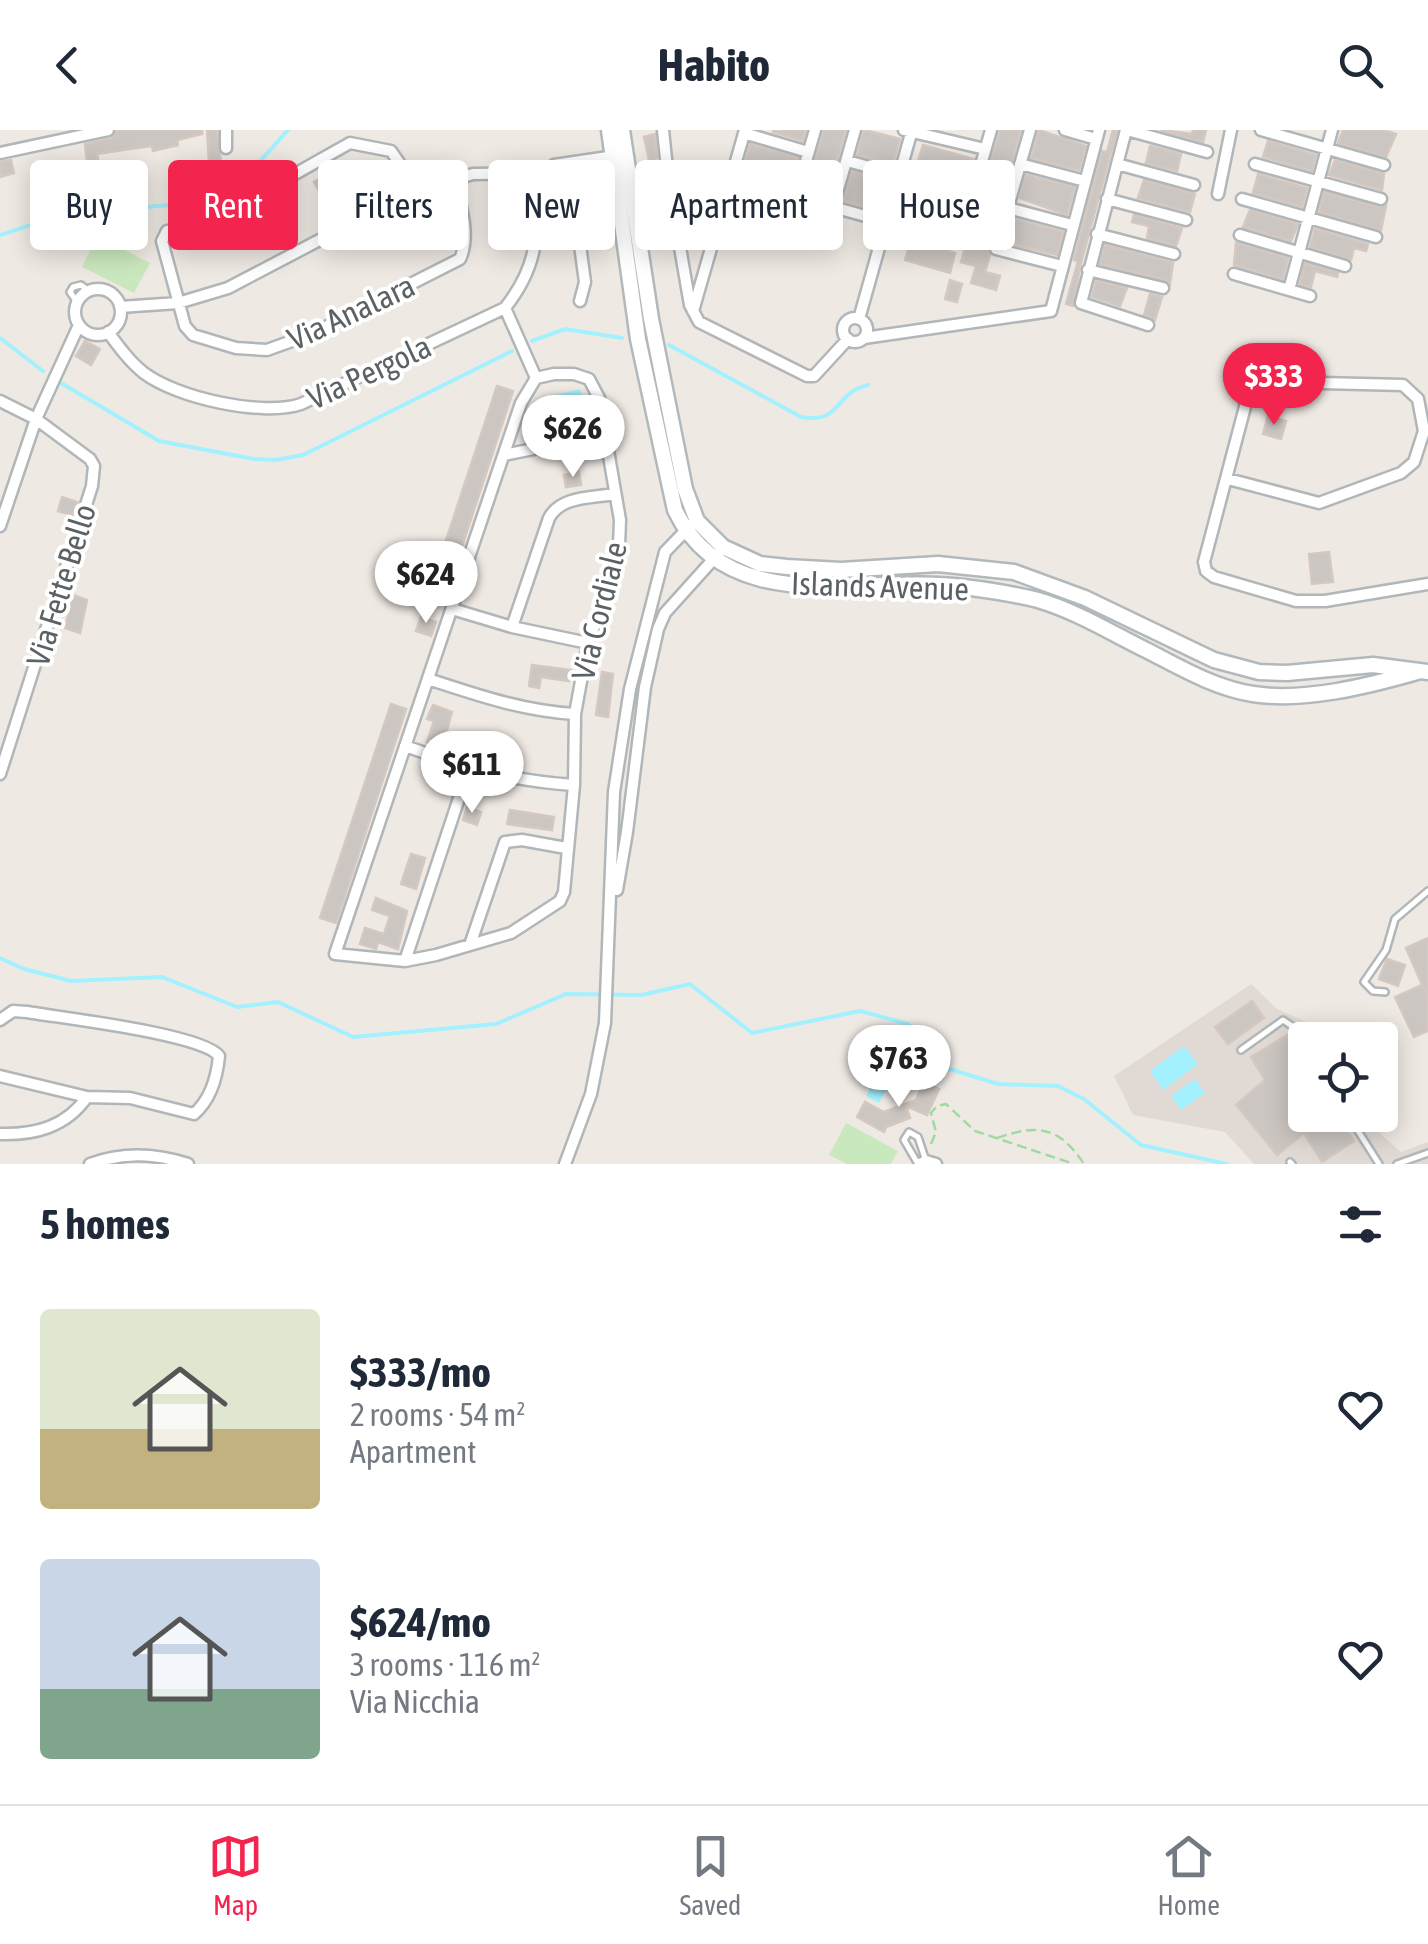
<!DOCTYPE html>
<html lang="en">
<head>
<meta charset="utf-8">
<style>
	:root { --surface:#fff; --page:#f6f6f7; --text:#1f2937; --muted:#747a83; --line:#e0e1e3; --accent:#f3254f }
	body { margin:0; font-family:"Asap Condensed",sans-serif; background:var(--page); color:var(--text); height:100vh; display:flex; flex-direction:column; font-size:38px; white-space:nowrap }
	* { box-sizing:border-box; margin:0 }
	p { font-size:32px; color:var(--muted) }
	.icon { flex:none; width:55px; height:55px; fill:none; stroke:currentColor; stroke-width:2; stroke-linecap:round; stroke-linejoin:round }
	.map { position:relative; height:1034px; overflow:hidden }
	.drawer { display:flex; flex-direction:column; background:var(--surface); flex:1 }
	.drawer>* { flex:none }
	.banner { position:absolute; left:30px; top:30px; width:1370px; height:90px; display:flex; gap:20px }
	.tools { position:absolute; left:1288px; top:892px; display:grid; gap:20px }
	.tools a { display:grid; place-items:center; width:110px; height:110px; border-radius:10px; background:var(--surface); box-shadow:0 5px 25px #0003; font-size:50px }
	.price { position:absolute; translate:-50% -85px; padding:0 22px; border-radius:35px; background:#fff; color:#222; font-size:32px; line-height:65px; filter:drop-shadow(0 2px 5px #0008) }
	.price::after { content:''; position:absolute; left:50%; top:60px; width:30px; height:22px; margin-left:-15px; background:inherit; clip-path:polygon(0 0,100% 0,50% 100%) }
	.price.active { background:var(--accent); color:#fff }
	ul { padding:0; list-style:none }
	li { display:flex; align-items:center; gap:30px; height:250px; padding:0 40px }
	li span { display:grid; place-items:center; flex:none; width:280px; height:200px; border-radius:10px; color:#555 }
	li>.icon { margin-inline-start:auto }
	span .icon { width:120px; height:120px; fill:#fffc; stroke-width:1 }
	li b { font-size:42px }
	h2 { display:flex; justify-content:space-between; align-items:center; height:120px; padding:0 40px; font-size:42px }
	.chip { padding:0 35px; border-radius:10px; background:var(--surface); box-shadow:0 5px 25px #0003; font-size:35px; line-height:90px }
	.chip.active { background:var(--accent); color:#fff }
	header { display:flex; justify-content:space-between; align-items:center; height:130px; padding:0 40px; background:var(--surface); font-size:45px; font-weight:700 }
	.tabs { display:flex; justify-content:space-around; align-items:center; height:140px; border-top:2px solid var(--line); background:var(--surface); font-size:28px; color:var(--muted) }
	.tabs a { display:grid; justify-items:center; gap:5px }
	.tabs .active { color:var(--accent) }
	.map>svg:first-child { display:block }
</style>
</head>
<body>
<header><svg class="icon" aria-label="back" viewBox="0 0 24 24"><path d="M15 5l-7 7 7 7"/></svg>Habito<svg class="icon" aria-label="search" viewBox="0 0 24 24"><circle cx="10" cy="10" r="6"/><path d="M15 15l6 6"/></svg></header>
<div class="map">
<svg width="1428" height="1034" viewBox="0 0 1428 1034">
	<rect width="100%" height="100%" fill="#efe9e3"/>
	<path fill="#e1dad4" d="M1251 854 1277 879 1307 892 1318 910H1305V985H1366L1375 999 1401 1022 1428 1012V1034H1254L1225 1002 1133 985 1114 946Z"/>
	<path fill="#cae8be" d="M97 106 150 133 134 163 82 137Z
		M846 993 898 1021 891 1034H847L829 1025Z"/>
	<path fill="#a3f1ff" d="M580 259 586 282 572 286 568 271 549 276 547 267Z
		M1184 916 1198 934 1163 960 1150 941Z
		M887 924 901 931 879 973 866 966Z
		M1195 949 1205 963 1181 980 1171 966Z"/>
	<g fill="none" stroke-linecap="round" stroke-linejoin="round">
		<path stroke="#a3f1ff" stroke-width="4" d="M0 105 64 84 170 75 255 37 288 0
			M0 208 43 241
			M532 211 565 199 622 208
			M669 215 801 287C843 294 833 263 868 255
			M61 253 159 311 254 329 276 330 303 325 512 221
			M0 828 24 839 71 851 162 847 237 877 278 872 353 907 496 894 566 864 641 865 690 854 752 903 860 881 908 894 943 937 998 954 1058 956 1084 969 1141 1015 1227 1034"/>
	</g>
	<path fill="#ccc6c2" stroke="#d4c8c1" stroke-width="2.5" d="M117 0H202V4L177 10 178 15 153 21 152 16 130 19 97 24 98 29 87 31 85 14 111 8Z
		M207 0H217L221 32 209 33Z
		M774 0H806L803 11 773 2Z
		M824 0H846L834 42 814 35Z
		M864 0 900 9 893 34 857 25Z
		M1000 0H1021L988 117 990 125 985 142 1000 146 996 160 971 153 976 136 961 132Z
		M1039 0 1086 16 1079 40 1031 28Z
		M1113 0H1117L1080 137 1073 176 1066 174 1078 131 1074 130 1102 21 1107 22Z
		M1160 0 1192 4 1193 0H1206L1203 12Z
		M1343 0H1383L1396 4 1386 27 1338 13Z
		M655 4 657 28 649 30 644 7Z
		M1268 11 1316 25 1312 41 1263 27Z
		M750 14 798 28 790 54 749 41 750 38 744 36Z
		M923 15 974 29 966 54 916 38Z
		M1150 16 1181 24 1177 41 1146 33Z
		M11 30 14 43 0 47V32Z
		M1335 30 1384 44 1382 60 1329 45Z
		M344 36 361 69 349 76 338 54 320 62 314 52Z
		M389 39 398 54 385 61 376 46Z
		M852 41 889 51 880 81 844 71Z
		M1258 44 1307 58 1302 77 1253 63Z
		M1026 45 1075 57 1067 85 1020 68Z
		M1144 50 1195 64 1190 82 1138 68Z
		M910 59 962 71 953 101 902 86Z
		M1324 62 1379 77 1386 76 1381 100 1319 82Z
		M572 66V75L594 80 591 92 567 87 548 88 547 75H553V67Z
		M1250 80 1298 94 1291 111 1243 97Z
		M1134 85 1182 98 1176 116 1147 108 1149 96 1132 92Z
		M1014 89 1063 102 1057 125 1007 113Z
		M1315 99 1368 114 1366 121 1354 118 1351 130 1310 117Z
		M911 110 955 123 950 143 905 130Z
		M1236 113 1288 128 1283 149 1234 135Z
		M1105 115 1173 133 1170 154 1165 150 1100 134Z
		M1305 133 1338 143 1337 147 1315 141 1311 157 1300 154Z
		M950 150 962 154 957 172 945 169Z
		M1096 151 1127 158 1120 176 1092 167Z
		M1150 164 1162 167 1155 190 1144 185Z
		M85 211 100 219 91 235 76 226Z
		M497 256 513 261 443 474 427 468Z
		M1268 286 1286 291 1281 309 1263 304Z
		M579 342 581 355 566 357 564 345Z
		M62 367 77 372 73 385 58 381Z
		M1329 422 1333 452 1312 454 1309 424Z
		M73 465 87 470 80 503 65 498Z
		M421 487 436 492 431 506 416 501Z
		M532 535 571 540 569 551 541 547 539 558 529 556Z
		M602 542 613 544 608 587 596 585Z
		M391 574 406 579 336 793 320 788Z
		M433 575 452 582 442 618 427 612 434 591 427 589Z
		M467 677 481 682 477 695 463 690Z
		M510 680 554 687 552 700 507 694Z
		M411 724 425 728 416 759 401 754Z
		M376 768 407 781 398 819 378 812 376 819 360 814 365 798 384 804 390 786 372 780Z
		M1428 808V868L1406 818Z
		M1387 829 1405 835 1398 856 1379 849Z
		M1422 855 1428 868V901L1414 907 1395 867Z
		M1252 871 1264 888 1228 914 1215 897Z
		M1287 905 1305 934V985H1337L1354 1011 1322 1032 1304 1003 1277 1025 1236 975 1265 950 1251 927Z
		M924 952 939 959 927 985 906 976 910 988 886 997 884 1002 857 987 865 972 884 982 916 970Z"/>
	<g fill="none" stroke-linecap="round" stroke-linejoin="round">
		<g stroke="#b1b6b9" stroke-width="10">
			<path id="lane" d="M77 172 70 162 73 157 81 155 89 161
				M1385 862 1373 861 1364 852 1386 820 1395 789 1428 761
				M1241 920 1283 890 1295 898 1305 915
				M1348 985 1379 1034
				M1290 1032 1292 1034
				M918 1034 904 1010 909 1002 918 1007 926 1031
				M1397 1034 1428 1023"/>
		</g>
		<g stroke="#b1b6b9" stroke-width="15">
			<path id="street" d="M226 0V18
				M663 0 668 48 690 175 699 192 807 246H814L848 209
				M855 0 833 77 959 112 991 0
				M904 0 985 19
				M1030 0 996 119 1062 136
				M1065 0 1096 9
				M1126 0 1081 173 1148 195
				M1127 0 1207 22
				M1261 0 1384 35
				M744 3 808 22
				M0 23 108 0
				M847 31 973 65
				M1020 34 1085 51
				M1117 34 1194 55
				M1255 34 1381 69
				M545 43 554 35 615 26
				M732 45 797 65
				M668 48 680 46 706 55
				M411 62 400 34 391 21 350 13 224 84 193 96 167 101 162 111 185 196 193 205 236 218 267 220 314 203 460 129C471 105 460 74 455 49
				M1218 64 1231 0
				M1107 69 1186 90
				M1242 69 1376 107
				M1008 78 1072 95
				M719 90 784 108 815 0
				M537 102 565 98 579 108 585 152 580 171
				M1097 104 1174 124
				M1240 105 1345 136
				M1088 140 1163 158
				M1234 144 1310 166
				M75 182a23 23 0 1 1 46 0a23 23 0 1 1-46 0Z
				M1289 160 1332 0
				M120 177 178 173 228 158 411 62 473 44 545 43 554 50 618 43
				M505 178 536 248
				M693 181 745 0
				M843 200a12 12 0 1 1 24 0a12 12 0 1 1-24 0Z
				M859 189 912 0
				M108 202C119 217 130 232 144 243 177 268 263 287 301 274L505 178C542 131 538 99 532 43
				M864 208 1051 181 1099 0
				M554 244H574L589 249 599 268 620 390 619 416 609 457 588 513 575 584 574 655 564 762 560 771 511 803 436 825 405 831 335 824 521 273 536 248Z
				M0 271 36 289 90 329 94 336 92 356 0 644
				M504 325 603 305
				M1228 349 1319 373 1401 343 1414 332 1424 301 1418 269 1403 255 1280 252 1253 261 1246 273 1204 432 1206 441 1214 447 1296 471H1325L1428 454
				M0 396 36 289 79 195
				M452 479 512 497 588 513
				M512 497 549 388C561 366 591 368 614 364
				M428 549C477 565 523 581 575 584
				M405 616C465 637 509 651 574 655
				M617 760 627 702 645 557 658 499 665 483 719 423
				M470 815 505 712 522 710 566 718
				M405 831 469 638
				M0 890 13 881 27 882C62 888 202 904 219 926 217 947 210 970 194 984L130 968 87 967 0 946
				M0 1004C35 1005 66 997 87 967
				M90 1034C123 1022 154 1023 188 1034
				M565 1034 591 964 605 893 614 662 630 559 665 422 692 394
				M920 1034 926 1031 936 1034"/>
		</g>
		<g stroke="#b2b9bc" stroke-width="19">
			<path id="secondary" d="M609 0 638 209 675 380C728 491 867 444 963 457 988 460 1014 464 1038 470 1076 481 1113 504 1148 521 1181 538 1215 558 1253 564 1304 572 1368 556 1417 542
				M622 0 651 189 685 359 697 391 723 417 760 434 787 437 841 440 938 434 1014 442 1085 468 1214 530 1259 542 1287 543 1373 535 1428 542"/>
		</g>
		<path stroke="#a1daa0" stroke-width="2.5" stroke-dasharray="10 5" stroke-linecap="butt" d="M997 1008C1038 994 1059 996 1084 1034
			M931 1014 936 1002 931 983 937 976 946 974 975 1001 1074 1034"/>
		<use href="#lane" stroke="#fff" stroke-width="5"/>
		<use href="#street" stroke="#fff" stroke-width="10"/>
		<use href="#secondary" stroke="#fff" stroke-width="14"/>
	</g>
	<g text-anchor="middle" dominant-baseline="central" stroke-width="8" stroke-linejoin="round" paint-order="stroke">
		<g font-size="32" fill="#5b6265" stroke="#fff">
			<text transform="translate(351 182) rotate(-25)">Via Analara</text>
			<text transform="translate(369 242) rotate(-25)">Via Pergola</text>
			<text transform="translate(61 455) rotate(-73)">Via Fette Bello</text>
			<text transform="translate(880 456) rotate(2)">Islands Avenue</text>
			<text transform="translate(599 481) rotate(-76)">Via Cordiale</text>
		</g>
	</g>
</svg>
<div class="tools">
<a><svg class="icon" aria-label="locate" viewBox="0 0 24 24"><circle cx="12" cy="12" r="6"/><path d="M12 2v4M12 18v4M2 12h4M18 12h4"/></svg></a>
</div>
<b class="price active" style="left:1274px;top:298px">$333</b>
<b class="price" style="left:573px;top:350px">$626</b>
<b class="price" style="left:426px;top:496px">$624</b>
<b class="price" style="left:472px;top:686px">$611</b>
<b class="price" style="left:899px;top:980px">$763</b>
<div class="banner">
<a class="chip">Buy</a>
<a class="chip active">Rent</a>
<a class="chip">Filters</a>
<a class="chip">New</a>
<a class="chip">Apartment</a>
<a class="chip">House</a>
</div>
</div>
<section class="drawer">
<h2>5 homes<svg class="icon" aria-label="filters" viewBox="0 0 24 24"><path d="M4 7h16M4 17h16"/><circle cx="9" cy="7" r="2"/><circle cx="15" cy="17" r="2"/></svg></h2>
<ul>
<li><span style="background:linear-gradient(#dfe7d0 60%,#c2b280 0)"><svg class="icon" aria-label="home" viewBox="0 0 24 24"><path d="M3 11l9-7 9 7M6 9v11h12V9"/></svg></span><div><b>$333/mo</b><p>2 rooms · 54 m²</p><p>Apartment</p></div><svg class="icon" aria-label="heart" viewBox="0 0 24 24"><path d="M12 20l-8-8c-3-5 5-10 8-4 3-6 11-1 8 4z"/></svg></li>
<li><span style="background:linear-gradient(#c9d6e8 65%,#7fa58c 0)"><svg class="icon" aria-label="home" viewBox="0 0 24 24"><path d="M3 11l9-7 9 7M6 9v11h12V9"/></svg></span><div><b>$624/mo</b><p>3 rooms · 116 m²</p><p>Via Nicchia</p></div><svg class="icon" aria-label="heart" viewBox="0 0 24 24"><path d="M12 20l-8-8c-3-5 5-10 8-4 3-6 11-1 8 4z"/></svg></li>
</ul>
</section>
<nav class="tabs">
<a class="active"><svg class="icon" aria-label="map" viewBox="0 0 24 24"><path d="M3 6l6-2 6 2 6-2v14l-6 2-6-2-6 2zM9 4v14M15 6v14"/></svg>Map</a>
<a><svg class="icon" aria-label="saved" viewBox="0 0 24 24"><path d="M7 4h10v16l-5-4-5 4z"/></svg>Saved</a>
<a><svg class="icon" aria-label="home" viewBox="0 0 24 24"><path d="M3 11l9-7 9 7M6 9v11h12V9"/></svg>Home</a>
</nav>
</body>
</html>
